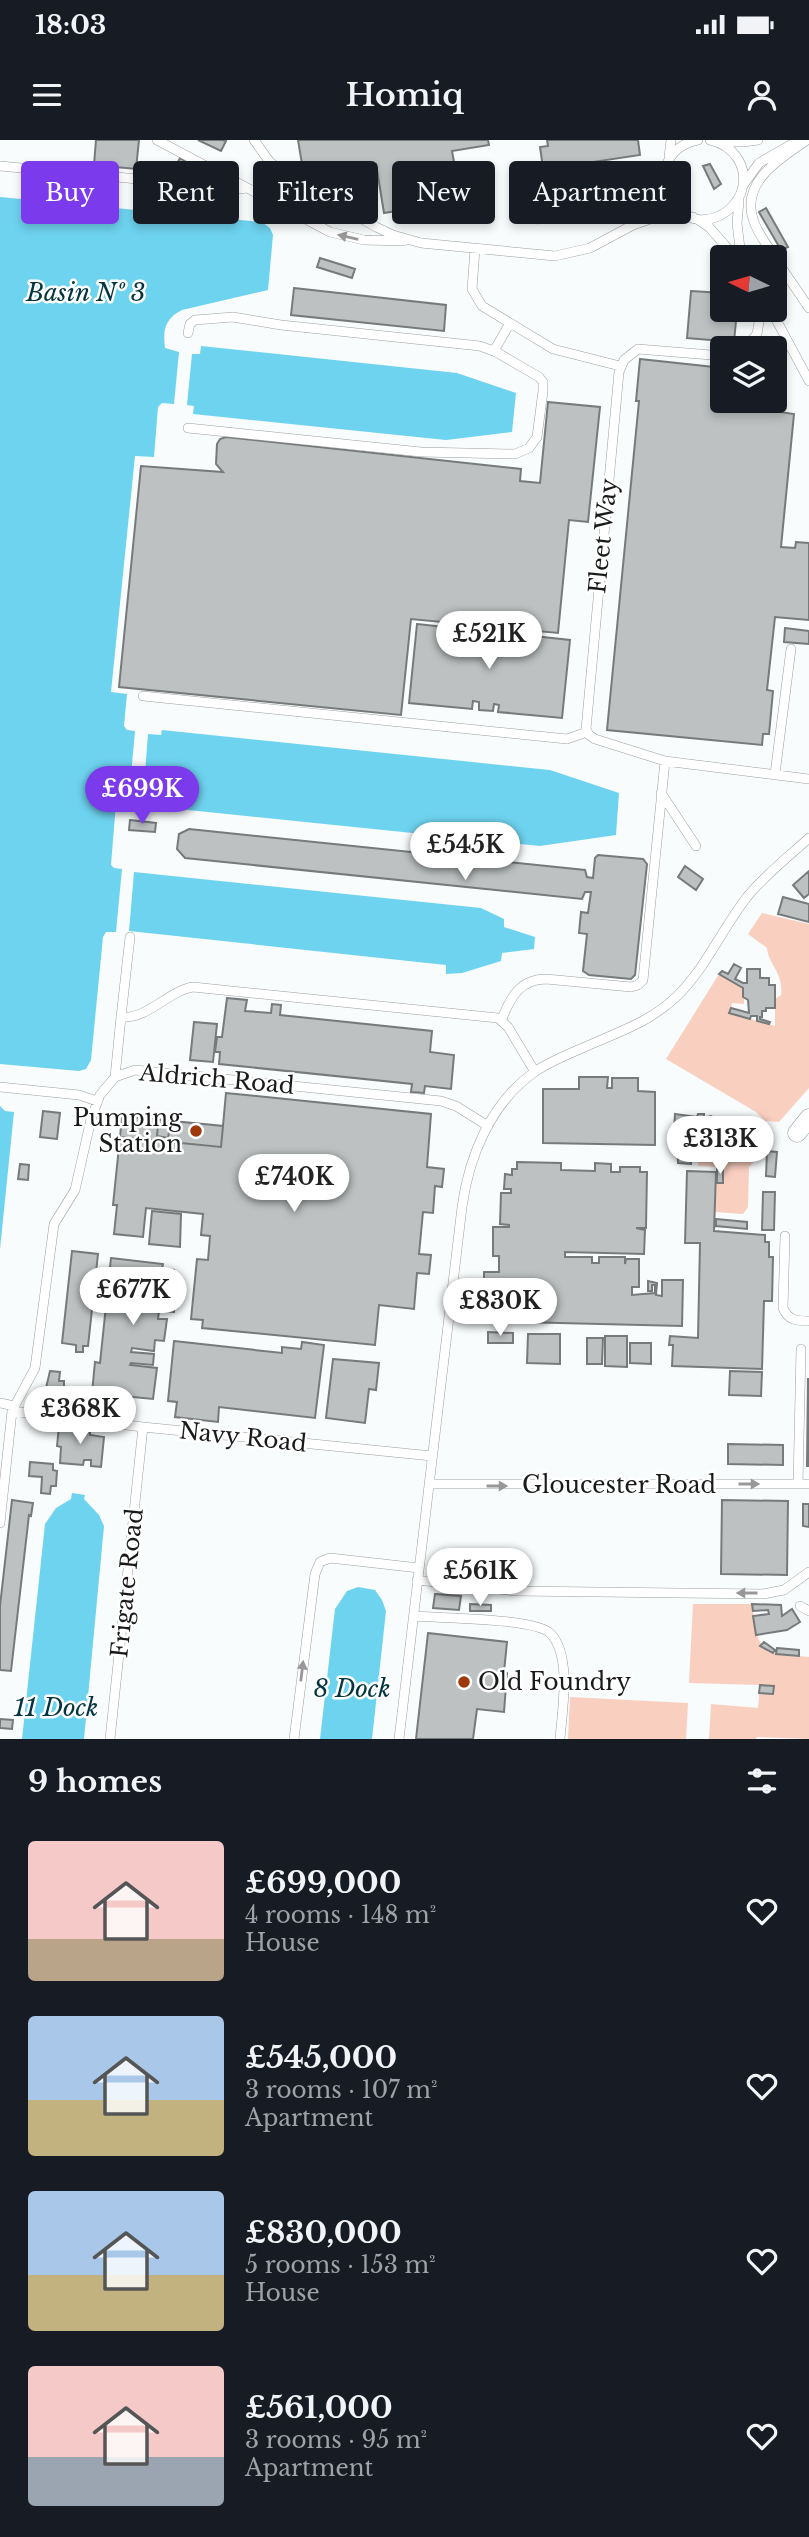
<!DOCTYPE html>
<html lang="en">
<head>
<meta charset="utf-8">
<style>
	:root { --surface:#171b24; --page:#20242c; --text:#f1f3f6; --muted:#9ea1a6; --accent:#7c3aed }
	body { margin:0; font-family:"Libre Baskerville",serif; background:var(--page); color:var(--text); height:100vh; display:flex; flex-direction:column; font-size:26px; white-space:nowrap }
	* { box-sizing:border-box; margin:0 }
	p { font-size:23px; color:var(--muted) }
	.icon { flex:none; width:38px; height:38px; fill:none; stroke:currentColor; stroke-width:2; stroke-linecap:round; stroke-linejoin:round }
	.map { position:relative; height:1599px; overflow:hidden }
	.details { display:flex; flex-direction:column; background:var(--surface); flex:1 }
	.details>* { flex:none }
	.guide { position:absolute; left:21px; top:21px; width:768px; height:63px; display:flex; gap:14px }
	.needle { width:46px; rotate:275deg }
	.buttons { position:absolute; left:710px; top:105px; display:grid; gap:14px }
	.buttons a { display:grid; place-items:center; width:77px; height:77px; border-radius:7px; background:var(--surface); box-shadow:0 4px 10px #0003; font-size:35px }
	.price { position:absolute; translate:-50% -60px; padding:0 16px; border-radius:24px; background:#fff; color:#222; font-size:23px; line-height:46px; filter:drop-shadow(0 2px 4px #0008) }
	.price::after { content:''; position:absolute; left:50%; top:42px; width:21px; height:16px; margin-left:-10px; background:inherit; clip-path:polygon(0 0,100% 0,50% 100%) }
	.price.on { background:var(--accent); color:#fff }
	ul { padding:0; list-style:none }
	li { display:flex; align-items:center; gap:21px; height:175px; padding:0 28px }
	li span { display:grid; place-items:center; flex:none; width:196px; height:140px; border-radius:7px; color:#555 }
	li>.icon { margin-inline-start:auto }
	span .icon { width:84px; height:84px; fill:#fffc; stroke-width:1 }
	li b { font-size:30px }
	h2 { display:flex; justify-content:space-between; align-items:center; height:84px; padding:0 28px; font-size:30px }
	.chip { padding:0 24px; border-radius:7px; background:var(--surface); box-shadow:0 4px 10px #0003; font-size:24px; line-height:63px }
	.chip.on { background:var(--accent); color:#fff }
	.status { display:flex; justify-content:space-between; align-items:center; height:49px; padding:0 35px; background:var(--surface); direction:ltr }
	.status svg { height:19px; fill:currentColor }
	header { display:flex; justify-content:space-between; align-items:center; height:91px; padding:0 28px; background:var(--surface); font-size:32px; font-weight:600 }
	.map>svg:first-child { display:block }
</style>
</head>
<body>
<div class="status"><b>18:03</b><svg viewBox="0 0 49 12"><path d="M0 12V9h3v3zM5 12V6h3v6zM10 12V3h3v9zM15 12V0h3v12zM26 1h20v11H26zM47 4h2v5h-2z"/></svg></div>
<header><svg class="icon" aria-label="menu" viewBox="0 0 24 24"><path d="M4 6h16M4 12h16M4 18h16"/></svg>Homiq<svg class="icon" aria-label="person" viewBox="0 0 24 24"><circle cx="12" cy="8" r="4"/><path d="M4 21q1-7 8-7t8 7"/></svg></header>
<div class="map">
<svg width="809" height="1599" viewBox="0 0 809 1599">
	<rect width="100%" height="100%" fill="#f8fcfd"/>
	<path fill="#f9cfc0" d="M762 773 809 784V948L779 982 765 981 756 972 666 919 719 834 744 848V864L732 863 730 873 775 886V859L781 855C784 833 768 824 767 808L748 794Z
		M716 977 749 982 755 987 754 1022 749 1027 748 1067 743 1074 715 1072 716 1027 698 1026 699 1003 714 1004Z
		M693 1464H752C760 1516 758 1512 809 1517V1599L757 1597 756 1599H709L711 1564 758 1568 760 1545 689 1543Z
		M570 1557 688 1563 686 1599H568Z"/>
	<path fill="#6ed3ef" d="M0 57 262 82 270 88 273 95 268 150 182 170C164 179 163 191 165 208L179 212 174 264 162 263 158 267 154 317 135 316 111 552 127 554 124 586 127 590 135 591 129 658H120L116 663 111 725 114 728 122 729 116 792H106L103 797 91 920 86 929 79 931 0 924Z
		M201 206 457 233 516 253 512 292 446 300 193 274 194 266 187 265 192 214H200Z
		M162 590 550 630 619 653 616 695 540 706 159 667V660L143 658 148 594 161 595Z
		M134 732 481 768 504 779V787L535 797 534 809 502 813 501 821 462 833 446 834V825L129 791Z
		M0 966 5 971 14 972 0 1109Z
		M72 1353 85 1355 84 1359 99 1375 104 1386 84 1599H22L45 1384 56 1368 71 1359Z
		M358 1447 375 1450 382 1460 386 1471 372 1599H320L335 1469 347 1451Z"/>
	<path fill="#bdc1c2" stroke="#777a7b" stroke-width="2" fill-rule="evenodd" d="M96 0H139L136 29 94 25Z
		M198 0H222L226 1 221 11Z
		M298 0H488L489 5 452 11 461 60 384 73 376 24 304 36Z
		M547 0H638L640 15 586 23 587 30 564 34 563 26 543 28 540 7 548 6Z
		M180 18 191 24 186 35 174 29Z
		M710 24 721 44 714 49 703 26Z
		M605 36 610 71 538 83 533 58H530L528 45 538 43 539 47Z
		M766 68 788 107 781 110 759 72Z
		M320 118 355 129 352 138 317 127Z
		M294 148 446 165 444 191 291 175Z
		M691 151 723 153V170H737L734 202 687 198Z
		M640 219 723 228V261H775V233L784 234 780 272 794 274 781 407 795 408 796 402 809 403V480L775 477 767 550 773 551 769 594H763L762 605 607 590 639 261H636Z
		M548 262 600 267 588 382 569 380 558 493 411 479 401 575 119 547 141 326 223 332 216 324 217 304 220 299 226 297 521 329 520 341 540 343Z
		M417 484 481 491 480 498 485 499 486 491 502 492 501 500H504L505 493 570 500 562 578 498 572 499 565 494 564 493 571 479 570V562L473 561 472 569 409 563Z
		M785 488 809 491V504L784 502Z
		M130 680 156 683 155 692 129 690Z
		M189 689 585 730 587 737 593 738 595 718 598 715 643 719 647 724 635 835 631 839 589 835 583 831 587 794 579 793 581 772 588 773 591 752H585L582 759 185 718 177 709 179 694Z
		M685 726 703 739 696 750 678 737Z
		M809 731V754L804 758 793 745Z
		M783 757 809 764V782L778 774Z
		M734 824 741 828 735 839 743 843H747V829H760V838H769V845H775V868H766V871H762V877H760V879L770 882 769 884 757 881V876H751L750 879 729 873 731 868 749 873 748 860 743 857V848L719 834 722 831 728 834Z
		M227 858 247 860 245 871 271 873 272 864 281 865 280 875 432 891 430 912 454 915 451 949 425 946 424 953 411 952 412 944 219 924 220 912H215L217 897H222Z
		M194 882 217 884 213 922 190 920Z
		M579 937H608L607 948H612V938H638V951L655 952V1005L543 1003V949H579Z
		M226 953 431 974 427 1027 444 1029 442 1047 435 1046 433 1073 423 1072 419 1114 431 1115 429 1134 417 1133 414 1169 379 1165 375 1205 202 1188 203 1180 191 1179 197 1119 208 1120 210 1096 201 1095 203 1074 146 1068 143 1097 114 1094 117 1065H113L120 997 221 1007Z
		M43 971 60 973 57 999 40 997Z
		M675 974 697 977 698 974H704V978L711 976 716 979 714 1004 699 1003V1009H695L696 1003 692 1002 691 1024 678 1023 677 992H674Z
		M122 976 223 986 221 1007 120 997ZM158 985 170 987 168 998 157 996Z
		M158 985 170 987 168 998 157 996Z
		M767 1011 777 1012 775 1037 766 1036Z
		M517 1022 561 1023V1030L595 1031V1023L611 1024V1032H620V1027H640V1032H647L646 1088H636L645 1090 644 1114 565 1112V1117H592V1123H599V1117H625V1124L626 1119H639V1147H632V1155L655 1153V1145H652V1151H648V1141L657 1143 656 1155 662 1156V1140H683L682 1186 478 1181 477 1149H484V1132H499V1116H493V1087H509V1085L500 1084 501 1053H511V1049H504L505 1034 512 1035V1029H517Z
		M20 1024 29 1025 28 1040 18 1039Z
		M717 1029 723 1030V1043H717Z
		M687 1031 716 1032 714 1091 765 1095V1102H769V1117H773L772 1161H764L762 1229 672 1226 673 1205H669L670 1196 698 1198 700 1103H685Z
		M763 1052H775L774 1090H762Z
		M152 1071 181 1074 180 1107 149 1104Z
		M716 1079 747 1082V1089L716 1086Z
		M72 1111 98 1114 88 1206H83V1212H76V1205L62 1203Z
		M111 1118 163 1124 162 1129 174 1130 173 1142 165 1141V1146L179 1148 178 1155H174V1172L159 1171 158 1179H167L164 1201 155 1200 154 1211 132 1208 131 1212 154 1214 153 1225 131 1223 130 1225 157 1228 153 1259 92 1253 95 1222 100 1223Z
		M488 1192 513 1193V1203H488Z
		M528 1194H560V1224L527 1223Z
		M605 1196H627V1227L605 1226Z
		M587 1198H603L602 1224H587Z
		M174 1201 282 1213V1207L301 1209 302 1202 324 1205 315 1278 219 1267 218 1282 175 1277 177 1262 168 1261Z
		M630 1203H651V1224L630 1223Z
		M333 1219 379 1223 376 1250 369 1249 365 1283 326 1278Z
		M50 1231 60 1232 59 1241H64V1251H70L69 1259 63 1258V1261L43 1260 44 1248H46Z
		M730 1231 762 1232 761 1256 729 1255Z
		M808 1239H809V1326H807Z
		M59 1286 90 1289V1295L104 1297 101 1327 91 1326V1320H84L83 1325 60 1323 61 1307 57 1306Z
		M728 1304 783 1305V1325L728 1324Z
		M30 1322 53 1324V1330L57 1331 56 1346H51L50 1354 41 1353 42 1337 29 1336Z
		M12 1360 33 1363 31 1376 29 1375 11 1531 0 1530V1466Z
		M722 1360 788 1361 787 1435 721 1434Z
		M803 1364H809V1387L803 1386Z
		M435 1454 461 1456 459 1470 433 1468Z
		M470 1464 491 1465V1471H470Z
		M752 1464 781 1465 782 1476 792 1469 800 1482 787 1490 756 1495 753 1476 769 1474 768 1470 753 1471Z
		M428 1493 507 1502 504 1532 507 1533 504 1572 477 1569 473 1599H416Z
		M764 1502 775 1510 773 1513 760 1506Z
		M777 1508 799 1510V1516L776 1514Z
		M760 1545 774 1546 773 1554 759 1553Z
		M0 1579 13 1580 12 1589 0 1588Z"/>
	<g fill="none" stroke-linecap="round" stroke-linejoin="round">
		<g stroke="#9b9fa0" stroke-width="10">
			<path id="service" d="M157 0 330 92 364 100 404 101
				M254 0 269 21 284 34 376 87 393 95 421 103 555 116 590 108 633 85 653 78 675 75 693 77
				M698 0C638 12 667 98 719 76 729 71 737 63 741 53 750 28 734 5 710 0
				M719 1 743 2 758 0
				M669 17 671 0
				M0 26 243 49
				M744 44 759 23 799 0
				M739 61 737 83 741 117
				M697 79 709 87 735 117
				M640 80 658 63 664 47
				M475 109 472 149 482 166 553 209 620 226
				M775 117C767 105 757 93 753 79 741 41 781 18 807 0
				M775 118 809 168
				M771 170 809 241
				M188 193 190 184 195 180 233 177 281 185 480 206 496 212 539 237 543 242V251L537 297 529 308 515 314 421 312 188 288
				M745 208 757 194 761 170
				M494 211 510 183
				M143 556 567 599 587 592
				M665 621 595 599 589 595 586 589 619 232 624 220 638 209 723 216
				M775 634 791 509
				M661 653 696 706
				M121 877 130 797
				M502 879C510 858 520 839 546 839L631 847 638 845 643 840 665 621 809 639
				M115 937 121 877C147 880 168 851 193 847L498 878 508 887 535 932
				M0 947 79 955 97 961
				M785 1096 783 1168C788 1180 796 1181 809 1181
				M0 1263 14 1266
				M12 1271 143 1287 432 1316
				M429 1344H809
				M798 1344 801 1209
				M0 1383 12 1271 35 1228 54 1084 75 1050 91 979 100 955 115 937 135 930 441 961 456 966 488 986
				M417 1440 516 1451 763 1454 784 1450 809 1432
				M800 1466 809 1471
				M414 1476C438 1478 537 1478 551 1494 572 1517 562 1571 560 1599
				M110 1599 143 1287
				M294 1599 315 1434 320 1422 330 1418 419 1428
				M399 1599 462 1067C469 1016 491 962 536 931 554 919 574 912 594 903 624 890 652 880 676 857 706 828 722 789 747 757 765 735 788 717 809 698"/>
		</g>
		<g stroke="#9b9fa0" stroke-width="19">
			<path id="minor" d="M797 993 809 978"/>
		</g>
		<use href="#service" stroke="#fff" stroke-width="9"/>
		<use href="#minor" stroke="#fff" stroke-width="18"/>
	</g>
	<defs><path id="oneway-solid" d="M-6-.8H1V-3.2L6.5 0L1 3.2V.8H-6Z" transform="scale(1.75)"/></defs>
	<g fill="#989898">
		<use href="#oneway-solid" transform="translate(348 97) rotate(-167)"/>
		<use href="#oneway-solid" transform="translate(749 1344)"/>
		<use href="#oneway-solid" transform="translate(497 1346)"/>
		<use href="#oneway-solid" transform="translate(747 1453) rotate(-180)"/>
		<use href="#oneway-solid" transform="translate(302 1531) rotate(-83)"/>
	</g>
	<g fill="#9e390b" stroke="#fff" stroke-width="2.5">
		<circle cx="196" cy="991" r="7"/>
		<circle cx="464" cy="1542" r="7"/>
	</g>
	<g text-anchor="middle" dominant-baseline="central" stroke-width="5" stroke-linejoin="round" paint-order="stroke">
		<g font-size="23" fill="#191a1a" stroke="#fff">
			<text transform="translate(603 396) rotate(-84)">Fleet Way</text>
			<text transform="translate(217 939) rotate(5)">Aldrich Road</text>
			<text transform="translate(243 1297) rotate(6)">Navy Road</text>
			<text x="619" y="1345">Gloucester Road</text>
			<text transform="translate(127 1443) rotate(-84)">Frigate Road</text>
		</g>
		<g font-size="23" fill="#191a1a" stroke="#fff" text-anchor="end">
			<text x="182" y="978">Pumping<tspan x="182" dy="26">Station</tspan></text>
			<text x="478" y="1542" text-anchor="start">Old Foundry</text>
		</g>
		<g font-size="24" font-style="italic" fill="#033541" stroke="#fff">
			<text x="86" y="152">Basin № 3</text>
			<text x="352" y="1548">8 Dock</text>
			<text x="56" y="1567">11 Dock</text>
		</g>
	</g>
</svg>
<div class="buttons">
<a><svg class="needle" viewBox="-14 -14 28 28"><path d="M0-13l5 13h-10z" fill="#e53935"/><path d="M0 13l5-13h-10z" fill="#9ea1a6"/></svg></a>
<a><svg class="icon" aria-label="layers" viewBox="0 0 24 24"><path d="M12 4l9 5-9 5-9-5zM3 14l9 5 9-5"/></svg></a>
</div>
<b class="price" style="left:489px;top:531px">£521K</b>
<b class="price on" style="left:142px;top:686px">£699K</b>
<b class="price" style="left:465px;top:742px">£545K</b>
<b class="price" style="left:720px;top:1036px">£313K</b>
<b class="price" style="left:294px;top:1074px">£740K</b>
<b class="price" style="left:133px;top:1187px">£677K</b>
<b class="price" style="left:500px;top:1198px">£830K</b>
<b class="price" style="left:80px;top:1306px">£368K</b>
<b class="price" style="left:480px;top:1468px">£561K</b>
<div class="guide">
<a class="chip on">Buy</a>
<a class="chip">Rent</a>
<a class="chip">Filters</a>
<a class="chip">New</a>
<a class="chip">Apartment</a>
</div>
</div>
<section class="details">
<h2>9 homes<svg class="icon" aria-label="filters" viewBox="0 0 24 24"><path d="M4 7h16M4 17h16"/><circle cx="9" cy="7" r="2"/><circle cx="15" cy="17" r="2"/></svg></h2>
<ul>
<li><span style="background:linear-gradient(#f6c9c9 70%,#b9a48a 0)"><svg class="icon" aria-label="home" viewBox="0 0 24 24"><path d="M3 11l9-7 9 7M6 9v11h12V9"/></svg></span><div><b>£699,000</b><p>4 rooms · 148 m²</p><p>House</p></div><svg class="icon" aria-label="heart" viewBox="0 0 24 24"><path d="M12 20l-8-8c-3-5 5-10 8-4 3-6 11-1 8 4z"/></svg></li>
<li><span style="background:linear-gradient(#a9c7e8 60%,#c2b280 0)"><svg class="icon" aria-label="home" viewBox="0 0 24 24"><path d="M3 11l9-7 9 7M6 9v11h12V9"/></svg></span><div><b>£545,000</b><p>3 rooms · 107 m²</p><p>Apartment</p></div><svg class="icon" aria-label="heart" viewBox="0 0 24 24"><path d="M12 20l-8-8c-3-5 5-10 8-4 3-6 11-1 8 4z"/></svg></li>
<li><span style="background:linear-gradient(#a9c7e8 60%,#c2b280 0)"><svg class="icon" aria-label="home" viewBox="0 0 24 24"><path d="M3 11l9-7 9 7M6 9v11h12V9"/></svg></span><div><b>£830,000</b><p>5 rooms · 153 m²</p><p>House</p></div><svg class="icon" aria-label="heart" viewBox="0 0 24 24"><path d="M12 20l-8-8c-3-5 5-10 8-4 3-6 11-1 8 4z"/></svg></li>
<li><span style="background:linear-gradient(#f6c9c9 65%,#9aa5b1 0)"><svg class="icon" aria-label="home" viewBox="0 0 24 24"><path d="M3 11l9-7 9 7M6 9v11h12V9"/></svg></span><div><b>£561,000</b><p>3 rooms · 95 m²</p><p>Apartment</p></div><svg class="icon" aria-label="heart" viewBox="0 0 24 24"><path d="M12 20l-8-8c-3-5 5-10 8-4 3-6 11-1 8 4z"/></svg></li>
</ul>
</section>
</body>
</html>
